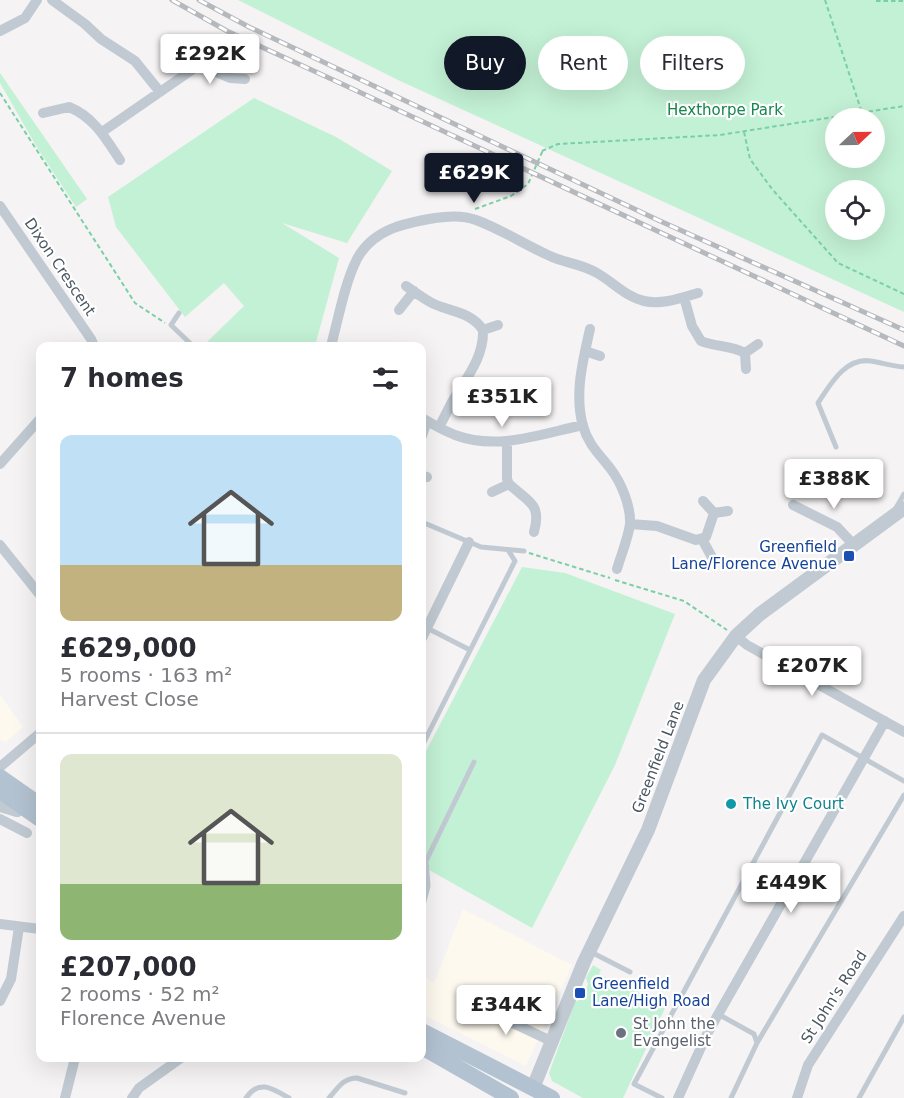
<!DOCTYPE html>
<html lang="en">
<head>
<meta charset="utf-8">
<style>
	:root { --surface:#fff; --page:#f7f7f7; --text:#2b2b33; --muted:#7c7c81; --line:#e1e1e2; --accent:#111827 }
	body { margin:0; font-family:"DejaVu Sans",sans-serif; background:var(--page); color:var(--text); height:100vh; display:flex; flex-direction:column; font-size:22px; white-space:nowrap }
	* { box-sizing:border-box; margin:0 }
	p { font-size:20px; color:var(--muted) }
	.icon { flex:none; width:33px; height:33px; fill:none; stroke:currentColor; stroke-width:2; stroke-linecap:round; stroke-linejoin:round }
	.map { position:relative; flex:1; overflow:hidden }
	.panel { position:absolute; left:36px; top:342px; width:390px; height:720px; display:flex; flex-direction:column; background:var(--surface); border-radius:12px; box-shadow:0 6px 24px #0002 }
	.panel>* { flex:none }
	.guide { position:absolute; left:444px; top:36px; width:369px; height:54px; display:flex; gap:12px }
	.needle { width:39px; rotate:68deg }
	.tools { position:absolute; left:825px; top:108px; display:grid; gap:12px }
	.tools a { display:grid; place-items:center; width:60px; height:60px; border-radius:50%; background:var(--surface); box-shadow:0 6px 24px #0002; font-size:30px }
	.price { position:absolute; translate:-50% -51px; padding:0 14px; border-radius:6px; background:#fff; color:#222; font-size:20px; line-height:39px; filter:drop-shadow(0 2px 3px #0008) }
	.price::after { content:''; position:absolute; left:50%; top:36px; width:18px; height:14px; margin-left:-9px; background:inherit; clip-path:polygon(0 0,100% 0,50% 100%) }
	.price.selected { background:var(--accent); color:#fff }
	ul { padding:0; list-style:none }
	li { display:grid; align-content:center; gap:12px; height:318px; padding:0 24px }
	li+li { border-top:2px solid var(--line) }
	li span { display:grid; place-items:center; height:186px; border-radius:12px; color:#555 }
	li>.icon { margin-inline-start:auto }
	span .icon { width:108px; height:108px; fill:#fffc; stroke-width:1 }
	li b { font-size:26px }
	h2 { display:flex; justify-content:space-between; align-items:center; height:72px; padding:0 24px; font-size:26px }
	.tag { padding:0 21px; border-radius:27px; background:var(--surface); box-shadow:0 6px 24px #0002; font-size:21px; line-height:54px }
	.tag.selected { background:var(--accent); color:#fff }
	.map>svg:first-child { display:block }
</style>
</head>
<body>
<div class="map">
<svg width="904" height="1098" viewBox="0 0 904 1098">
	<rect width="100%" height="100%" fill="#f5f3f3"/>
	<path fill="#fdf9ef" d="M0 695 23 727 6 742 0 740Z
		M463 909 572 965 526 1066 422 1014V975L434 983Z"/>
	<path fill="#c3f1d5" fill-rule="evenodd" d="M238 0H904V312L398 80ZM836 118H874V158H836ZM836 190H874V230H836Z
		M0 73 87 199 76 207 38 149 0 83Z
		M254 98 336 137 392 171 347 243 282 223 339 258 315 346H212L207 342 244 306 224 283 185 317 116 227 108 197Z
		M522 567 565 573 675 614 615 765 532 928 422 866V759Z
		M593 965 601 970 599 974 625 987 626 985 665 1008 623 1098H583L552 1081 549 1073 575 1002 583 998 588 984 586 978Z"/>
	<g fill="none" stroke-linecap="round" stroke-linejoin="round">
		<path stroke="#7ad0a6" stroke-width="2" stroke-dasharray="4.5 3" stroke-linecap="butt" d="M825 0 862 113
			M876 1H904
			M0 93 135 303 165 323
			M744 132 750 159 772 189 838 263 904 294
			M542 151 558 144 720 135 904 106
			M475 209 511 196 528 184 543 150
			M529 553 610 578
			M615 580 684 601 727 630"/>
		<path stroke="#c1cad2" stroke-width="5" d="M179 313 171 325 193 346
			M836 447 818 403C830 385 845 357 871 361 883 363 892 366 904 367
			M896 508 904 494
			M422 522 481 547 524 551
			M427 628 470 650
			M422 746 515 561 508 550
			M422 909 428 886 426 861 474 762
			M591 952 630 972
			M718 1014 754 1034 757 1043
			M246 1098C259 1079 272 1088 289 1098
			M329 1098C338 1088 343 1078 357 1078L405 1093
			M662 1098 634 1084 822 735 904 781
			M731 1098 757 1043 904 795
			M859 1098 904 1017"/>
		<path stroke="#c1cad2" stroke-width="10" d="M52 0 85 24 101 39 135 61 160 92
			M0 31 25 18 37 0
			M183 58 230 78 245 79
			M43 113 69 107C94 117 106 139 120 160
			M102 132 199 65
			M0 206 91 339 94 346
			M406 286C415 292 424 299 434 304 452 312 471 312 483 330 484 356 468 376 455 397 449 406 445 417 439 427
			M684 297 692 326 701 341C715 347 731 345 745 353
			M399 310 414 291
			M590 329C583 360 574 394 583 426 588 444 599 454 610 468 621 482 631 506 630 524 628 539 621 555 617 569
			M483 330 498 325
			M331 346C338 320 345 282 357 259 373 229 405 223 435 218 448 216 463 215 476 220 501 229 525 245 550 256 565 263 582 264 597 273 613 282 626 297 644 301 662 305 681 298 698 293
			M585 351 600 356
			M746 369 745 353 758 344
			M422 418C432 424 443 430 455 435 498 451 540 434 583 425
			M422 436 427 421
			M507 442V479L509 484C528 502 542 503 534 532
			M0 464 40 419
			M422 476 427 477
			M492 492 509 484
			M703 501 714 513 728 511
			M793 505 837 527 853 544
			M630 524 657 526 696 540 706 537 714 513
			M702 539 714 561
			M0 545 40 595
			M736 636 747 645 904 732
			M422 638 469 542
			M0 767 40 733
			M0 819 27 833
			M0 924 40 929
			M0 1001 11 979 19 927
			M473 1004 551 1041
			M65 1098 75 1058
			M132 1098 139 1088 181 1058
			M678 1098 707 1034 885 721
			M797 1098 808 1065 904 916"/>
		<path stroke="#c1cad2" stroke-width="14" d="M0 805 17 810
			M533 1088 584 962 648 830 704 680 736 636 760 614 904 508"/>
		<path stroke="#b3c2d1" stroke-width="16" d="M0 777 40 805
			M0 791 40 819
			M422 1031 552 1098
			M422 1047 511 1098"/>
		<g stroke="#b5b8bd" stroke-width="5">
			<path id="rail" d="M172 0 227 31 327 77 904 346
				M199 0 249 27 660 221 904 330"/>
		</g>
		<use href="#rail" stroke="#fff" stroke-width="3" stroke-dasharray="9" stroke-linecap="butt"/>
	</g>
	<g fill="#1a4fb4" stroke="#fff" stroke-width="2">
		<rect x="843" y="550" width="12" height="12" rx="3"/>
		<rect x="574" y="987" width="12" height="12" rx="3"/>
	</g>
	<circle fill="#0f9aa8" stroke="#fff" stroke-width="2" cx="731" cy="804" r="6"/>
	<circle fill="#6b7280" stroke="#fff" stroke-width="2" cx="621" cy="1033" r="6"/>
	<g text-anchor="middle" dominant-baseline="central" stroke-width="4.5" stroke-linejoin="round" paint-order="stroke">
		<g font-size="15" fill="#17864f" stroke="#fff">
			<text x="725" y="110">Hexthorpe Park</text>
		</g>
		<g font-size="15" fill="#4a5661" stroke="#fff">
			<text transform="translate(60 267) rotate(56)">Dixon Crescent</text>
			<text transform="translate(658 757) rotate(-69)">Greenfield Lane</text>
			<text transform="translate(834 997) rotate(-57)">St John's Road</text>
		</g>
		<g font-size="15" fill="#164399" stroke="#fff" text-anchor="end">
			<text x="837" y="547">Greenfield<tspan x="837" dy="17">Lane/Florence Avenue</tspan></text>
			<text x="592" y="984" text-anchor="start">Greenfield<tspan x="592" dy="17">Lane/High Road</tspan></text>
		</g>
		<g font-size="15" fill="#0d838f" stroke="#fff" text-anchor="start">
			<text x="743" y="804">The Ivy Court</text>
		</g>
		<g font-size="15" fill="#5b616d" stroke="#fff" text-anchor="start">
			<text x="633" y="1024">St John the<tspan x="633" dy="17">Evangelist</tspan></text>
		</g>
	</g>
</svg>
<div class="tools">
<a><svg class="needle" viewBox="-14 -14 28 28"><path d="M0-13l5 13h-10z" fill="#e53935"/><path d="M0 13l5-13h-10z" fill="#7c7c81"/></svg></a>
<a><svg class="icon" aria-label="locate" viewBox="0 0 24 24"><circle cx="12" cy="12" r="6"/><path d="M12 2v4M12 18v4M2 12h4M18 12h4"/></svg></a>
</div>
<b class="price" style="left:210px;top:85px">£292K</b>
<b class="price selected" style="left:474px;top:204px">£629K</b>
<b class="price" style="left:502px;top:428px">£351K</b>
<b class="price" style="left:834px;top:510px">£388K</b>
<b class="price" style="left:812px;top:697px">£207K</b>
<b class="price" style="left:791px;top:914px">£449K</b>
<b class="price" style="left:506px;top:1036px">£344K</b>
<div class="guide">
<a class="tag selected">Buy</a>
<a class="tag">Rent</a>
<a class="tag">Filters</a>
</div>
<section class="panel">
<h2>7 homes<svg class="icon" aria-label="filters" viewBox="0 0 24 24"><path d="M4 7h16M4 17h16"/><circle cx="9" cy="7" r="2"/><circle cx="15" cy="17" r="2"/></svg></h2>
<ul>
<li><span style="background:linear-gradient(#bfe0f5 70%,#c2b280 0)"><svg class="icon" aria-label="home" viewBox="0 0 24 24"><path d="M3 11l9-7 9 7M6 9v11h12V9"/></svg></span><div><b>£629,000</b><p>5 rooms · 163 m²</p><p>Harvest Close</p></div></li>
<li><span style="background:linear-gradient(#dfe7d0 70%,#8fb573 0)"><svg class="icon" aria-label="home" viewBox="0 0 24 24"><path d="M3 11l9-7 9 7M6 9v11h12V9"/></svg></span><div><b>£207,000</b><p>2 rooms · 52 m²</p><p>Florence Avenue</p></div></li>
</ul>
</section>
</div>
</body>
</html>
